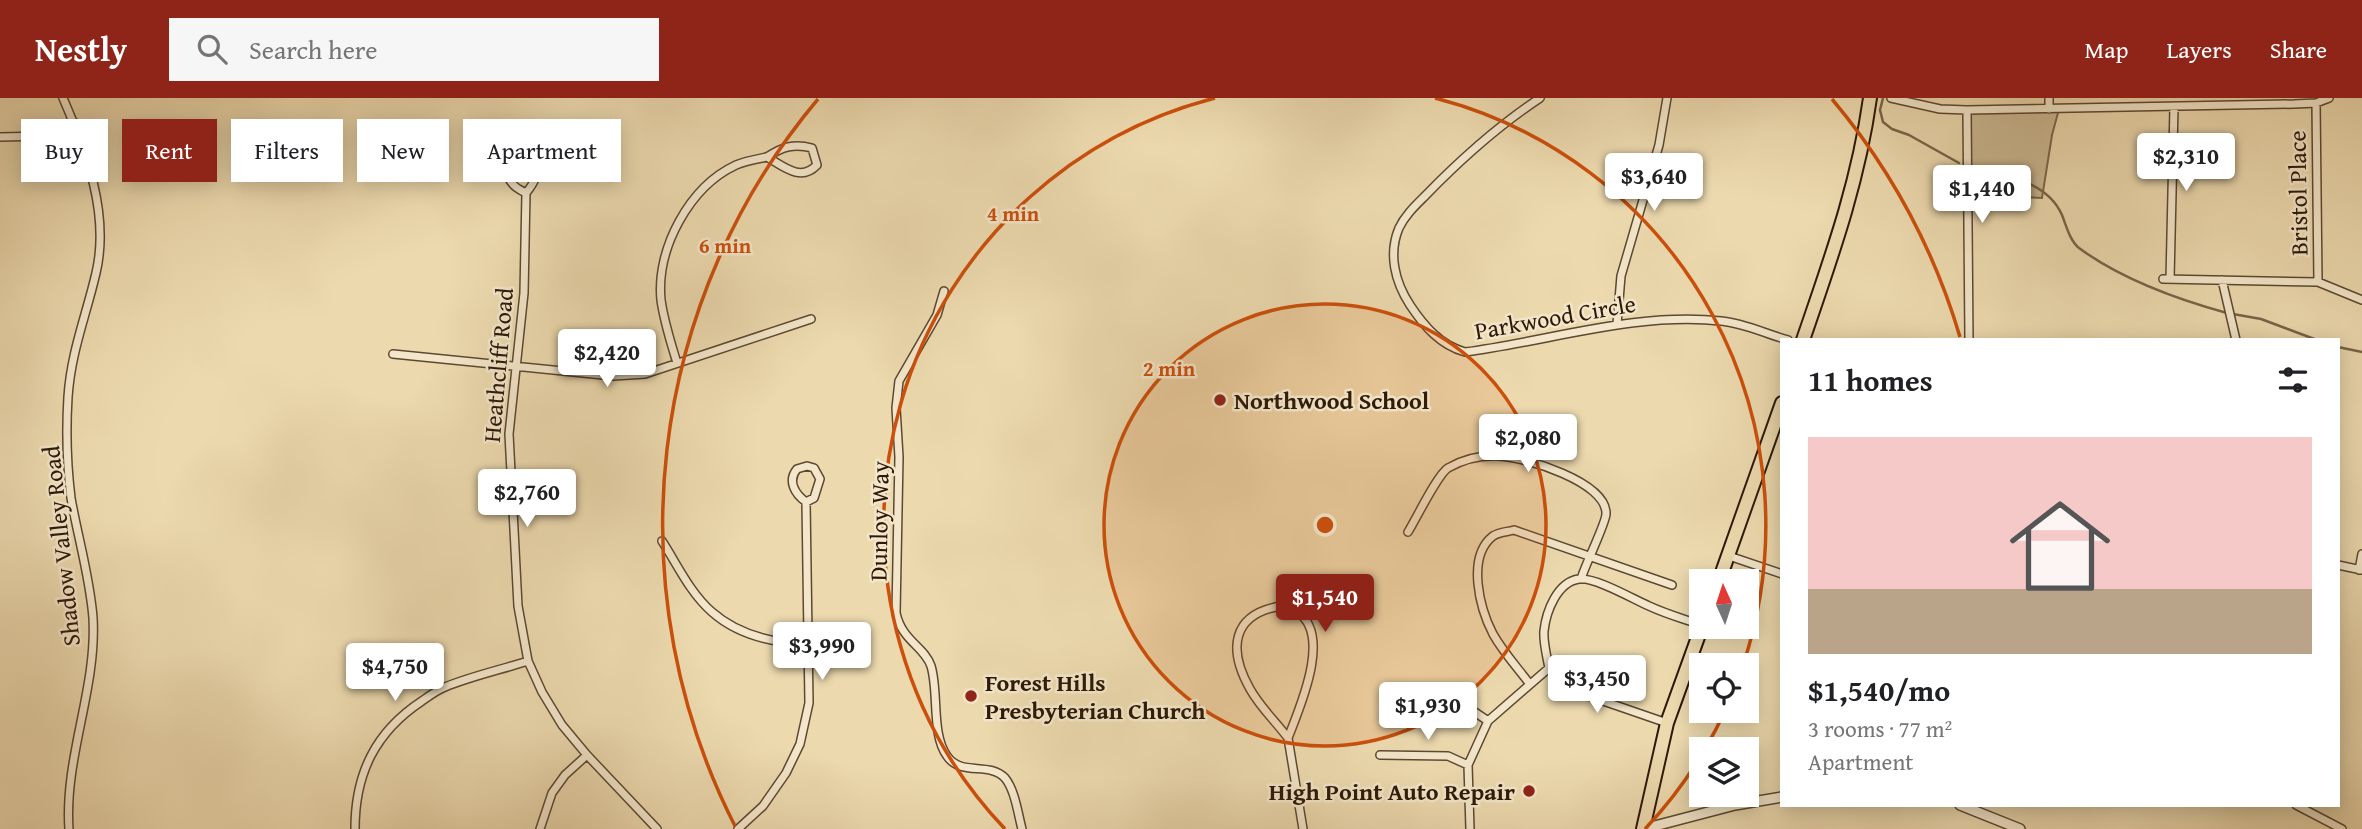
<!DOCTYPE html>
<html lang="en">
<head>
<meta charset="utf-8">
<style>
	:root { --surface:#fff; --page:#f6f6f6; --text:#202124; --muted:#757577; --accent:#8f2418 }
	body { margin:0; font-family:"Gentium Book Plus",serif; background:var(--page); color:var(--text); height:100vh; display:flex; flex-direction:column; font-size:26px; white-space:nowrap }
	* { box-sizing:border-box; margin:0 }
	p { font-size:23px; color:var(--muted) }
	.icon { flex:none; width:38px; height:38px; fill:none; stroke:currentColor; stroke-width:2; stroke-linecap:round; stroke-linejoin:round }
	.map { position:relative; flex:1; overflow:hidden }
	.sheet { position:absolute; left:1780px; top:240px; width:560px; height:469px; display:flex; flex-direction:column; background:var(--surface); border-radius:0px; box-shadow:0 4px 18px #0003 }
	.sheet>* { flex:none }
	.top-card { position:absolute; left:21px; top:21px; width:665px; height:63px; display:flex; gap:14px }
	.needle { width:46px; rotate:357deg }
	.fabs { position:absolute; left:1689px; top:471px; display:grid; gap:14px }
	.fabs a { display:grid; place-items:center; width:70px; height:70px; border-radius:0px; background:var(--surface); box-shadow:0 4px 18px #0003; font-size:35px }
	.price { position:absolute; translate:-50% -60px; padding:0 16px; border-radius:7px; background:#fff; color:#222; font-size:23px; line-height:46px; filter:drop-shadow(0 2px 4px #0008) }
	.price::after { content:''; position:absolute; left:50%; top:42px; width:21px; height:16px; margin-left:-10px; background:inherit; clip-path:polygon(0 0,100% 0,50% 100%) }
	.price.selected { background:var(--accent); color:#fff }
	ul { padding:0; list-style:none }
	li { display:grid; align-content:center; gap:14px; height:371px; padding:0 28px }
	li span { display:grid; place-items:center; height:217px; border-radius:0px; color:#555 }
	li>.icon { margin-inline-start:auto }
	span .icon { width:126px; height:126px; fill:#fffc; stroke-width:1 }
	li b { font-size:30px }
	h2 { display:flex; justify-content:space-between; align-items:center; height:84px; padding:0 28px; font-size:30px }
	.chip { padding:0 24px; border-radius:0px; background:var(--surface); box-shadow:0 4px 18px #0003; font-size:24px; line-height:63px }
	.chip.selected { background:var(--accent); color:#fff }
	header { display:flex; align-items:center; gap:42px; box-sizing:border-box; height:98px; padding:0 35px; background:var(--accent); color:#fff }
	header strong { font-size:33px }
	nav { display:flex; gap:38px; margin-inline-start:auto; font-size:24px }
	.search { width:490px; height:63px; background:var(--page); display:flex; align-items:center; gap:18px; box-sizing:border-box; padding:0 24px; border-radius:0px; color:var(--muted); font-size:26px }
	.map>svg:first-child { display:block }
</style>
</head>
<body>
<header>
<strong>Nestly</strong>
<div class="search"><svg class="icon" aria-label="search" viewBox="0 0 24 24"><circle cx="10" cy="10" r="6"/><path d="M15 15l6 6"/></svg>Search here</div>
<nav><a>Map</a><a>Layers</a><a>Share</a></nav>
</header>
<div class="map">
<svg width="2362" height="731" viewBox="0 0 2362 731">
	<rect width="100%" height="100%" fill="#ecd9ae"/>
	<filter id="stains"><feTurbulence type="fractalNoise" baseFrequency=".00286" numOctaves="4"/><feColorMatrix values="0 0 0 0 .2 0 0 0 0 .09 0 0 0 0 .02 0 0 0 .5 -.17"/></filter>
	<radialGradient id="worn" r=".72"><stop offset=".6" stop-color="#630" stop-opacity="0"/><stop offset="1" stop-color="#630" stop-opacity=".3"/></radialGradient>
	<path fill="#cbb892" stroke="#7c684d" stroke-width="2" d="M2059 11 2052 37 2042 100 1967 96V12Z"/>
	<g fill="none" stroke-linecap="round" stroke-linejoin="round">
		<path stroke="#78654a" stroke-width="2.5" d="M1883 0 1880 12 1883 24 1892 31 1909 37 1959 65
			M1981 72C2012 79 2048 85 2062 117 2066 127 2070 143 2079 150 2121 181 2176 201 2227 215
			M2233 216 2261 221 2317 242
			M2338 249 2362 254"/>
		<g stroke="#5c4932" stroke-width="10">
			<path id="minor" d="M63 0C86 53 110 116 96 175 86 218 71 254 68 299 66 331 67 368 71 400 78 440 90 480 93 520 97 591 64 660 69 731
				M1540 0C1498 28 1461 61 1426 97 1416 107 1405 117 1399 130 1388 156 1395 184 1410 207 1424 228 1440 247 1465 254 1550 243 1634 214 1721 223 1744 225 1766 236 1788 242
				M1891 0 1940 11 1967 12 2294 6 2316 5 2329 0
				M2316 5 2318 184
				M2049 11V0
				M1967 12 1969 242
				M0 39 45 38 74 24
				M526 95C522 93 515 90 512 85 498 68 512 50 534 60 539 75 536 83 526 95L524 195 509 336 518 508 528 563 542 594 562 627 587 657 657 731
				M2163 181 2318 184 2362 202
				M2170 181 2174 9
				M2222 182 2236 242
				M944 193 937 217 899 283 896 310 899 359 896 515C902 543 924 548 931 568 939 594 931 636 947 658 961 679 989 663 1005 680 1015 692 1018 716 1022 731
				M1617 226 1621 178 1659 47 1667 0
				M393 256 613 278 645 276 811 221
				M677 265C671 245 664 224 661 202 656 151 689 89 736 67 745 63 757 61 767 59 784 69 801 84 817 67L812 50C794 45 782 49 767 59
				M807 368 814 370 820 381 814 400 806 404C795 396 787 383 797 371Z
				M1408 434C1416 421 1438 376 1448 370 1464 361 1481 357 1499 358 1525 359 1607 384 1606 416 1606 425 1585 467 1581 481
				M662 443C677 466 690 495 712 514 738 537 774 545 807 546
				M1729 458 1782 476
				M2338 467 2362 472
				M2359 472 2362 456
				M1281 508C1286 510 1292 511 1297 514 1333 536 1299 611 1288 640 1276 624 1260 609 1250 591 1228 552 1231 516 1281 508Z
				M1549 570 1564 587 1580 595 1667 625
				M1529 585C1517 569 1503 554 1493 536 1480 511 1466 459 1493 438 1499 434 1507 434 1514 432L1672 487
				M1396 598 1448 596 1488 623 1549 570C1547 559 1543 544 1544 533 1546 514 1557 484 1579 481 1595 479 1633 501 1649 508 1666 516 1684 521 1701 527
				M1288 640 1303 731
				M1380 657 1448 658 1468 667
				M2296 707 2342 731
				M355 731C355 676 375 634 422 603 429 598 437 592 445 589 472 578 500 572 528 563
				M540 731 552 695 565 677 587 657
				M738 731 763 708 786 675 800 646 809 605 806 404
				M1470 731 1468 667 1488 623"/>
		</g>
		<g stroke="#5c4932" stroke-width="12">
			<path id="tertiary" d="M1960 707 2020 731
				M1643 731 1735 707 1782 699"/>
		</g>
		<g stroke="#2c1908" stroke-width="16">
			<path id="primary" d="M1803 242C1831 160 1858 86 1870 0
				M1719 483 1782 305
				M1643 731 1667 625 1702 528"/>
		</g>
		<use href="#minor" stroke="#f3e6ca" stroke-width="7"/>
		<use href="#tertiary" stroke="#f3e6ca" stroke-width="9"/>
		<use href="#primary" stroke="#ecd9ae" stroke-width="12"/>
	</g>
	<circle cx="1325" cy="427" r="221" fill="#cc4f0b" fill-opacity=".12"/>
	<g fill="none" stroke="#cc4f0b" stroke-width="3.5">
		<circle cx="1325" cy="427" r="221"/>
		<path d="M1725 613A441 441 0 0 1 1705 651M1699 661A441 441 0 0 1 1645 731M1005 731A441 441 0 0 1 1215 0M1435 0A441 441 0 0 1 1743 567"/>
		<path d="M735 728A662 662 0 0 1 818 1M1832 1A662 662 0 0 1 1960 239"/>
	</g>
	<g fill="#8f2418" stroke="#f3e6ca" stroke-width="2.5">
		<circle cx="1220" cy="302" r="7"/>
		<circle cx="971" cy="598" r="7"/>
		<circle cx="1529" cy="693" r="7"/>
	</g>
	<g text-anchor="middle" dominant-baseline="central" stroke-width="5" stroke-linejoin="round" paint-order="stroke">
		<g font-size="24" fill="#2c1908" stroke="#f3e6ca">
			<text transform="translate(2298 95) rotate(-91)">Bristol Place</text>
			<text transform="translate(1555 219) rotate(-10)">Parkwood Circle</text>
			<text transform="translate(498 267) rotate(-85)">Heathcliff Road</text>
			<text transform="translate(879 423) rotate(-89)">Dunloy Way</text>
			<text transform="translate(61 448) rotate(-96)">Shadow Valley Road</text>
		</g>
		<g font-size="24" font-weight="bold" fill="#2c1908" stroke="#f3e6ca" text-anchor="start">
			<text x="1234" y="302">Northwood School</text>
			<text x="985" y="584">Forest Hills<tspan x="985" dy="28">Presbyterian Church</tspan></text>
			<text x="1515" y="693" text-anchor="end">High Point Auto Repair</text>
		</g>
	</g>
	<circle cx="1325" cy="427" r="10" fill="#cc4f0b" stroke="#f3e6ca" stroke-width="3.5"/>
	<g font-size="21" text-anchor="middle" font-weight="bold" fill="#cc4f0b" stroke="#f3e6ca" stroke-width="5" stroke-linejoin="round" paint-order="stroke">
		<text x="1013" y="123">4 min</text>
		<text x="725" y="155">6 min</text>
		<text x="1169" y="278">2 min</text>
	</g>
	<rect width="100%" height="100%" filter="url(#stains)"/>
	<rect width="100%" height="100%" fill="url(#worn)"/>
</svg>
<div class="fabs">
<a><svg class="needle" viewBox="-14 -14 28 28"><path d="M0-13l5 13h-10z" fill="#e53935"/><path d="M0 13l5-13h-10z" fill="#757577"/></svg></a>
<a><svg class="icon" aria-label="locate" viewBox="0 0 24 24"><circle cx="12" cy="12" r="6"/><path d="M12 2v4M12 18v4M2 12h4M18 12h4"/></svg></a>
<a><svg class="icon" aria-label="layers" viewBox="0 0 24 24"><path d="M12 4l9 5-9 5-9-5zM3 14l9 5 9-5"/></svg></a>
</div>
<b class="price" style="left:2186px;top:95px">$2,310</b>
<b class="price" style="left:1654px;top:115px">$3,640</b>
<b class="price" style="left:1982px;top:127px">$1,440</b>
<b class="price" style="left:607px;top:291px">$2,420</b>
<b class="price" style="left:1528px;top:376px">$2,080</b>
<b class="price" style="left:527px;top:431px">$2,760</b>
<b class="price selected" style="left:1325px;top:536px">$1,540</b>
<b class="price" style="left:822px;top:584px">$3,990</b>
<b class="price" style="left:395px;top:605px">$4,750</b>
<b class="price" style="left:1597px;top:617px">$3,450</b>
<b class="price" style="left:1428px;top:644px">$1,930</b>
<div class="top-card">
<a class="chip">Buy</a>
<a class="chip selected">Rent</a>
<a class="chip">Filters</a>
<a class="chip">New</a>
<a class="chip">Apartment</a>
</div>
<section class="sheet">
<h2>11 homes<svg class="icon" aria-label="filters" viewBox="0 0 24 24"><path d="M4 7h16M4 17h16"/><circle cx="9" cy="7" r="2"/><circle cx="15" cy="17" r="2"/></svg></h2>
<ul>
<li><span style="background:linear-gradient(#f6c9c9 70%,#b9a48a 0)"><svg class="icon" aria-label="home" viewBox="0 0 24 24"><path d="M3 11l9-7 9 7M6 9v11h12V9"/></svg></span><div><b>$1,540/mo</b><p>3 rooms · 77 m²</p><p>Apartment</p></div></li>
</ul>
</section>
</div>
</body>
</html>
